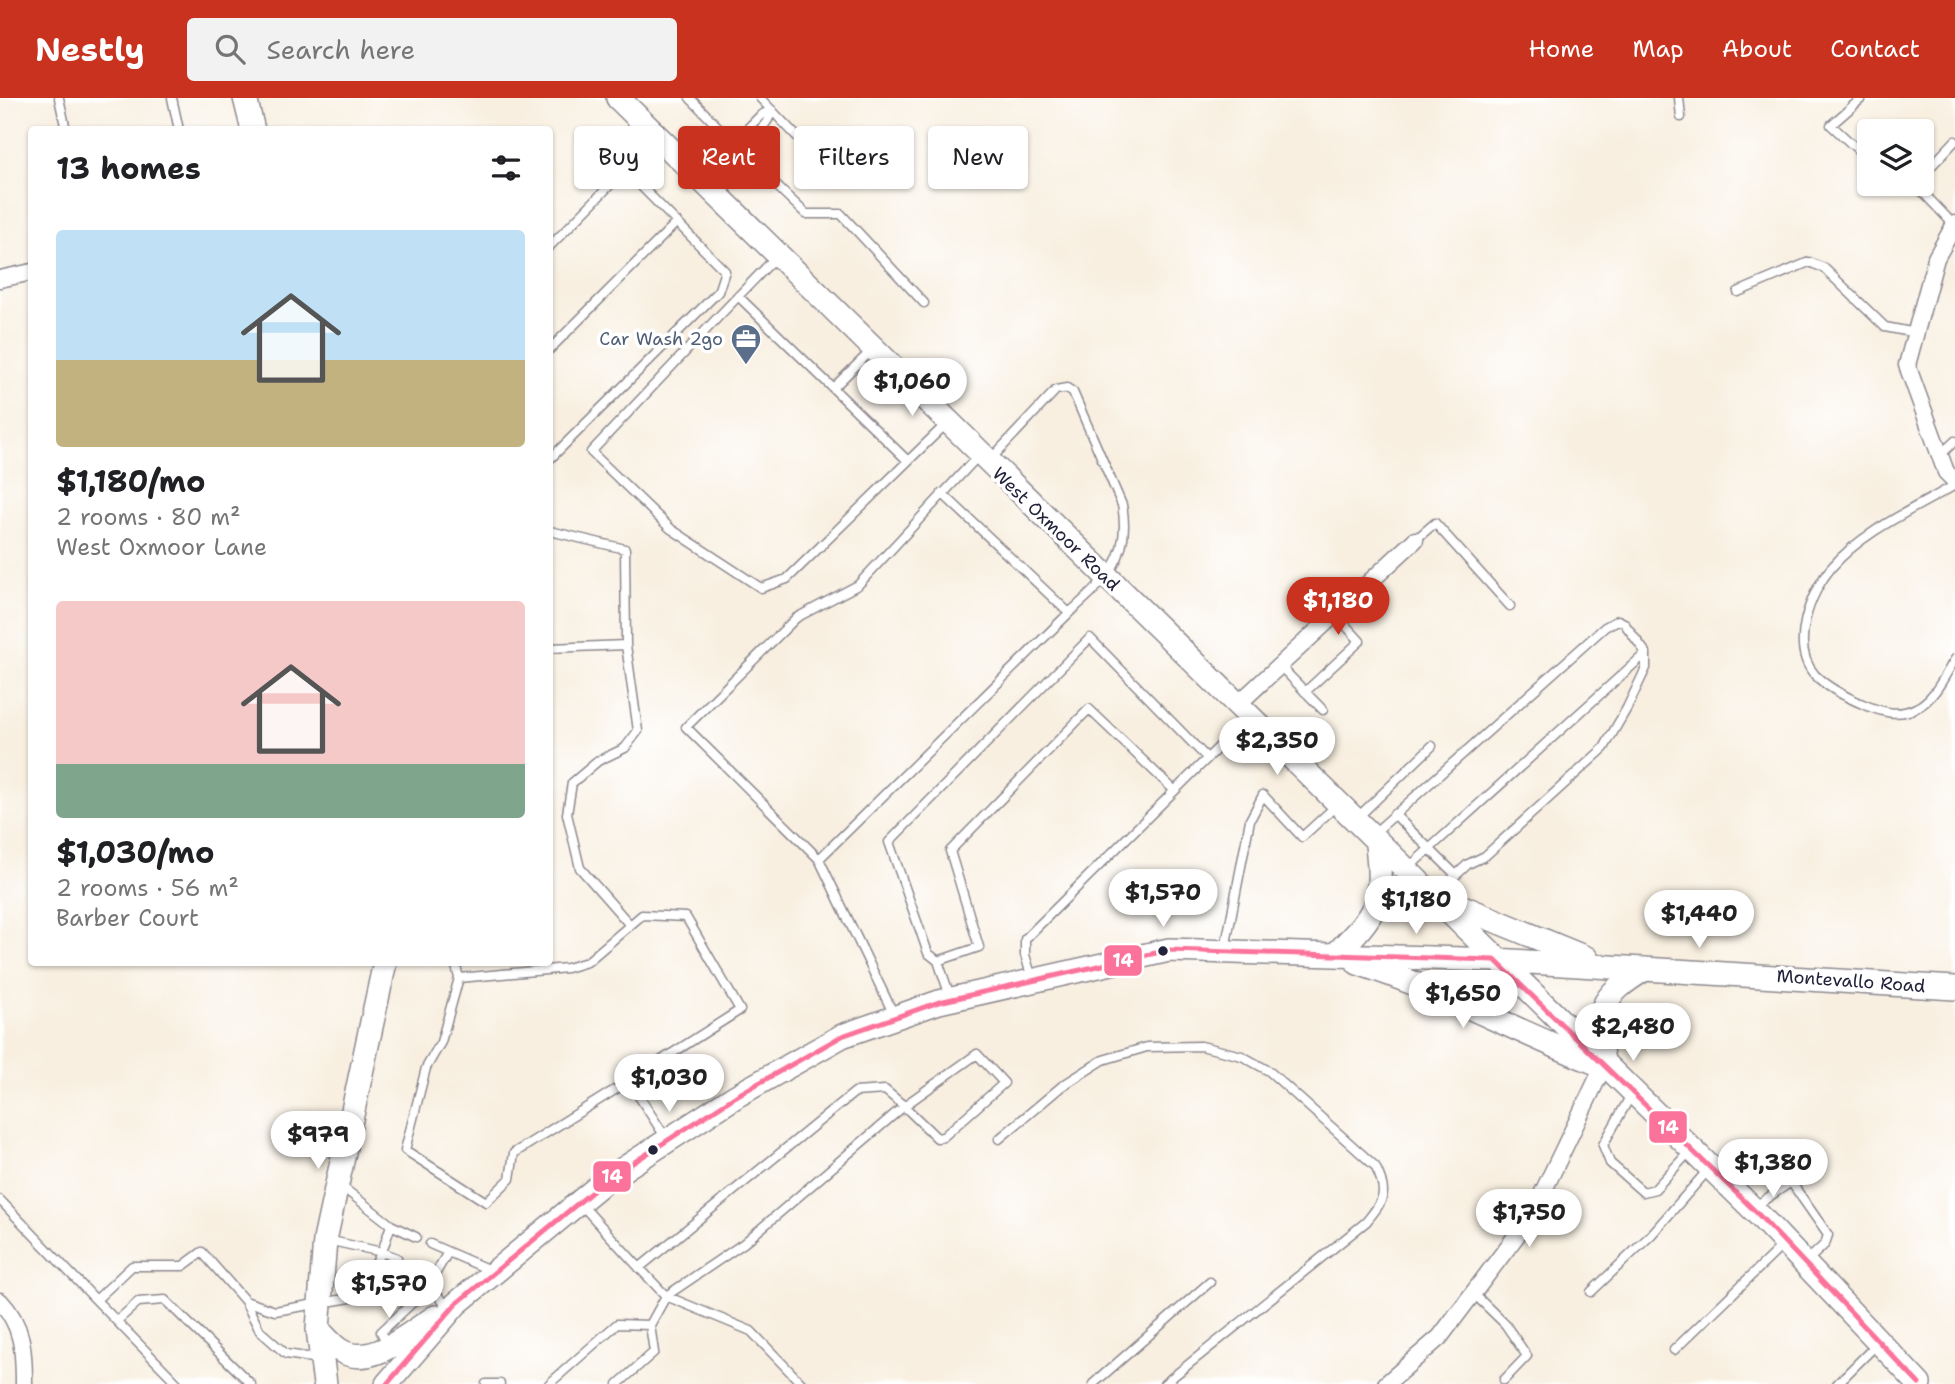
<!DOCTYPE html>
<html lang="en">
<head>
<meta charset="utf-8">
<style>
	:root { --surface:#fff; --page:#f2f2f2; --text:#202124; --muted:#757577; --accent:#c8321e }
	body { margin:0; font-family:"Shantell Sans",sans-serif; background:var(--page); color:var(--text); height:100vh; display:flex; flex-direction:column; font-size:26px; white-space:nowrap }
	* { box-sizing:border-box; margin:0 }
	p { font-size:23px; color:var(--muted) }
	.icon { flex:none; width:38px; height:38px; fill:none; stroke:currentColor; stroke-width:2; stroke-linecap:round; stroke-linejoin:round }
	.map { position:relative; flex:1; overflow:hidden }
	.drawer { position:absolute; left:28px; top:28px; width:525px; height:840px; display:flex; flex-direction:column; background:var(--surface); border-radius:7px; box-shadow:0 2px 5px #0004 }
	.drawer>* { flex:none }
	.banner { position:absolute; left:574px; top:28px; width:665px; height:63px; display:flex; gap:14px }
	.buttons { position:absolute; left:1857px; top:21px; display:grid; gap:14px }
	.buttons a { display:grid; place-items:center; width:77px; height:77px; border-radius:7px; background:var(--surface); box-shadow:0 2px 5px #0004; font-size:35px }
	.price { position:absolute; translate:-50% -60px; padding:0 16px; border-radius:24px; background:#fff; color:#222; font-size:23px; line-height:46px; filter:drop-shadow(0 2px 4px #0008) }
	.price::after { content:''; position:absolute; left:50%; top:42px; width:21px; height:16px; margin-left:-10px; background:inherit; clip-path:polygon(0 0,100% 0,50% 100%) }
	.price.on { background:var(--accent); color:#fff }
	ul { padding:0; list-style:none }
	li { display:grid; align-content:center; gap:14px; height:371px; padding:0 28px }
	li span { display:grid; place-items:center; height:217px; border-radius:7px; color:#555 }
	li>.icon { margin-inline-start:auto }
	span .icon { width:126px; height:126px; fill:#fffc; stroke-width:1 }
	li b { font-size:30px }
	h2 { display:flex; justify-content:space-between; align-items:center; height:84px; padding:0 28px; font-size:30px }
	.chip { padding:0 24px; border-radius:7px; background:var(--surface); box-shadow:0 2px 5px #0004; font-size:24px; line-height:63px }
	.chip.on { background:var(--accent); color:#fff }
	header { display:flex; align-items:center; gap:42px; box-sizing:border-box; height:98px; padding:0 35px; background:var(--accent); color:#fff }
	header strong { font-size:33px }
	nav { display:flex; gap:38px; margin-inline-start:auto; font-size:24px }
	.search { width:490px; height:63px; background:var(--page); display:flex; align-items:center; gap:18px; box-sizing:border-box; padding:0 24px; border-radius:7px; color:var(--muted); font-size:26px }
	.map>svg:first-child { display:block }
</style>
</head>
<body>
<header>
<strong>Nestly</strong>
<div class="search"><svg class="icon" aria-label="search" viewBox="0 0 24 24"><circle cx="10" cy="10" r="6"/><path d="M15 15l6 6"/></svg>Search here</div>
<nav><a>Home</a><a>Map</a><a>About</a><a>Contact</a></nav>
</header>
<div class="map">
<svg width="1955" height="1286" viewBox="0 0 1955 1286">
	<rect width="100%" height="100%" fill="#fff"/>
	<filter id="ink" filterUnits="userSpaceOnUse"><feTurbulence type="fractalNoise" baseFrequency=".0143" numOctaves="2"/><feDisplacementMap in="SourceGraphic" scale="14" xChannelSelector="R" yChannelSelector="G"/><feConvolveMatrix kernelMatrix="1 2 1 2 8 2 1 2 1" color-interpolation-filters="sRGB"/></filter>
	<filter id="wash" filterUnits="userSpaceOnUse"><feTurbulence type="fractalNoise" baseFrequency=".00686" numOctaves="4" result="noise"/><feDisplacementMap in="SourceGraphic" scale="28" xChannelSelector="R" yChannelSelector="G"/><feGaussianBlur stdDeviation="1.57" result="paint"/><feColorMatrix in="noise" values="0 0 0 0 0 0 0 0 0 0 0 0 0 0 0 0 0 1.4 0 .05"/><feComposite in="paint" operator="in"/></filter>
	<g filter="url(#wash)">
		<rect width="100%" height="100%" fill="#f8efe0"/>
	</g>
	<g filter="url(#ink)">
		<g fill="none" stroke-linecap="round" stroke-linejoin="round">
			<g stroke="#8d888e" stroke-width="11">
				<path id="lane" d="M59 0 66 32
					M172 0 179 32
					M690 0 726 37
					M760 0 833 76
					M1679 0 1681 19
					M1862 0 1831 27 1869 62
					M737 50 806 116H841L924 205
					M1922 78 1955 43
					M705 82C716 71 727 59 738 49 752 36 766 33 772 12L761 17 741 37V46
					M1915 86 1954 127
					M550 148 625 72 725 173 718 194 550 361
					M1738 194 1809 164 1824 170 1885 229 1916 235
					M738 198 908 363 787 481 761 490 671 431 591 354 721 216 776 159
					M550 251 677 124
					M833 290 871 253
					M1940 357 1955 343
					M908 363 946 326
					M1955 387C1914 411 1863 433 1832 469 1810 494 1789 548 1815 577 1828 590 1848 600 1865 607 1882 614 1898 619 1916 610 1934 602 1945 577 1955 561
					M942 395 1069 515C1105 483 1132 460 1122 407L1073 294 1067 290 1056 292 990 362
					M550 433 625 451 626 547 638 633 625 650 598 663 572 685 567 716 580 770 630 827
					M1415 442 1435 425 1510 508
					M550 550 626 547
					M1280 568 1323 612
					M1305 594 1360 543 1335 516
					M1394 716 1456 777
					M1356 721 1432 648
					M1372 737 1605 529 1618 522 1624 525 1646 555V570L1627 610 1604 650 1485 758 1468 766 1436 796
					M819 761 1069 515
					M1407 771 1646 555
					M1225 851 1250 722 1263 697 1302 739 1337 707
					M938 863 979 849 950 753 1089 611 1174 692
					M455 864 459 880
					M1032 880 1025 857V841L1248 620
					M950 898 938 863 928 855 889 744 1090 540 1207 660
					M894 917 819 761 686 629 796 520 858 487 980 356
					M977 956 1004 985 943 1039 937 1040 904 1008Z
					M629 983 740 912 686 819 642 817 587 864 567 870 459 880 441 944 426 970 405 1052 486 1104 510 1081 514 1055 629 983 666 1040
					M1631 997 1603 1047 1610 1065 1643 1094 1655 1091 1689 1054
					M999 1041 1062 988 1103 962 1147 949 1201 948 1242 958 1269 973 1375 1068C1389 1095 1384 1102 1366 1124L1164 1286
					M341 1088 391 1127 416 1139
					M0 1102 96 1202
					M581 1106C609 1137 637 1168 666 1198L744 1145 904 1008 885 992 855 994 639 1170
					M1754 1109 1791 1084 1828 1137 1825 1146 1807 1163
					M327 1142 382 1154 391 1127
					M430 1146 492 1173
					M375 1169 391 1175
					M429 1188 449 1210
					M1591 1194 1651 1137 1708 1072
					M1473 1195 1505 1226 1527 1258 1504 1282
					M117 1223 138 1204 165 1202 251 1286
					M387 1246 381 1234 426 1192 448 1154
					M1674 1252 1783 1147
					M319 1261 286 1256 260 1233 245 1203 275 1213 356 1199 382 1154 397 1160
					M178 1286 96 1202 132 1168H183L202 1154 245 1203
					M486 1286H500
					M549 1286 617 1226 650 1227
					M618 1286 654 1254 650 1227 666 1198 751 1233 802 1286
					M1093 1286 1210 1184
					M1837 1286 1877 1246"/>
			</g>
			<g stroke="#8d888e" stroke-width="19">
				<path id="street" d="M1955 126 1936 160 1907 267 1946 374 1955 383
					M0 181 32 174
					M1236 608 1415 442
					M0 1203C23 1227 24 1253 24 1286
					M1386 1286 1440 1239 1532 1117 1604 967"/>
			</g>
			<g stroke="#8d888e" stroke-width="26">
				<path id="secondary" d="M245 0 253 32
					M618 0 1756 1114 1919 1286
					M1436 801 1460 808 1586 860
					M1335 857C1376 815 1384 807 1377 747
					M1358 865C1439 891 1515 933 1594 964
					M1604 967C1592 915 1600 898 1645 871
					M318 1231C324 1238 330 1245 338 1251 369 1273 409 1235 435 1219
					M325 1286 318 1231 325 1142 385 864
					M387 1286 456 1206 605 1083 736 998 842 938 939 904 1169 852 1495 862 1955 890"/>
			</g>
			<use href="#lane" stroke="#fff" stroke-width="8"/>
			<use href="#street" stroke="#fff" stroke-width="16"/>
			<use href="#secondary" stroke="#fff" stroke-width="23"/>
			<g stroke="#fff" stroke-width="10">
				<path id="bus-1" d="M387 1286 456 1206 605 1083 736 998 842 938 939 904 1169 852 1495 862 1756 1114 1919 1286"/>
			</g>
			<use href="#bus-1" stroke="#fb739b" stroke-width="5"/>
		</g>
	</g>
	<defs>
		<g id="office-pin" transform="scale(1.575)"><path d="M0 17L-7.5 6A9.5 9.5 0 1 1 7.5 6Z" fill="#5c6f8a" stroke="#fff"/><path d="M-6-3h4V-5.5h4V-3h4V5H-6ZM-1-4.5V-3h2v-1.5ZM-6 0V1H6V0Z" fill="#fff"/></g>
	</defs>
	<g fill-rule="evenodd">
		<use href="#office-pin" x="746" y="241"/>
	</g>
	<g fill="#22223b" stroke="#fff" stroke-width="2.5">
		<circle cx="1163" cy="853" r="6"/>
		<circle cx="653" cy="1052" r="6"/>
	</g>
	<g text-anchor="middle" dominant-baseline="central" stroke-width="7" stroke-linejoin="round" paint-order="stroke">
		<g font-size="18" fill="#4e5e75" stroke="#fff" text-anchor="end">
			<text x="723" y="241">Car Wash 2go</text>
		</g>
		<g font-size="18" fill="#22223b" stroke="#fff">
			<text transform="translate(1056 431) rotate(44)">West Oxmoor Road</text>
			<text transform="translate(1851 883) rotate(4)">Montevallo Road</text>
		</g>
	</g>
	<g stroke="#fff" stroke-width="2.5">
		<rect x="1103" y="846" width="40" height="33" rx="7" fill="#fb739b"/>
		<rect x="1648" y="1012" width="40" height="34" rx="7" fill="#fb739b"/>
		<rect x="592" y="1062" width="40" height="33" rx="7" fill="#fb739b"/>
	</g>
	<g font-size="19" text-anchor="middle" font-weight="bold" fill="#fff">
		<text x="1123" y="869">14</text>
		<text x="1668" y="1036">14</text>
		<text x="612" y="1085">14</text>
	</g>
</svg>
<div class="buttons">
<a><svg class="icon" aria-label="layers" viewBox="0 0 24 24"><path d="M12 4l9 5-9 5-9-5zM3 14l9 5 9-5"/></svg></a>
</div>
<b class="price" style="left:912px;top:320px">$1,060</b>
<b class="price on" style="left:1338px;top:539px">$1,180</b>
<b class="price" style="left:1277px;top:679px">$2,350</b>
<b class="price" style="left:1163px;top:831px">$1,570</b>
<b class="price" style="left:1416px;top:838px">$1,180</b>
<b class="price" style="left:1699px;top:852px">$1,440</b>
<b class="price" style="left:1463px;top:932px">$1,650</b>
<b class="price" style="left:1633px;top:965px">$2,480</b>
<b class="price" style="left:669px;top:1016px">$1,030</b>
<b class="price" style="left:318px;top:1073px">$979</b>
<b class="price" style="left:1773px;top:1101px">$1,380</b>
<b class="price" style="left:1529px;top:1151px">$1,750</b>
<b class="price" style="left:389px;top:1222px">$1,570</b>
<div class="banner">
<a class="chip">Buy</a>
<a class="chip on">Rent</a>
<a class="chip">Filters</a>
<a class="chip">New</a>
</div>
<section class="drawer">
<h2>13 homes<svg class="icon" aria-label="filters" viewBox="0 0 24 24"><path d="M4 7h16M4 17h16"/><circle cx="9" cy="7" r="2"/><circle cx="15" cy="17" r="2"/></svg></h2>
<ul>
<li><span style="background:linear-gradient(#bfe0f5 60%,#c2b280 0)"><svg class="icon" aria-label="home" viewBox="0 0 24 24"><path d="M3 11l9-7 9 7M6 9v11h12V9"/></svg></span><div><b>$1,180/mo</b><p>2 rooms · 80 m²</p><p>West Oxmoor Lane</p></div></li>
<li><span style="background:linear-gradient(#f6c9c9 75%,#7fa58c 0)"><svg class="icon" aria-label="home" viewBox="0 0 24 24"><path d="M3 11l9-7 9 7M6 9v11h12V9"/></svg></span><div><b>$1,030/mo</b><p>2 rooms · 56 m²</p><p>Barber Court</p></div></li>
</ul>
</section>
</div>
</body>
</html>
